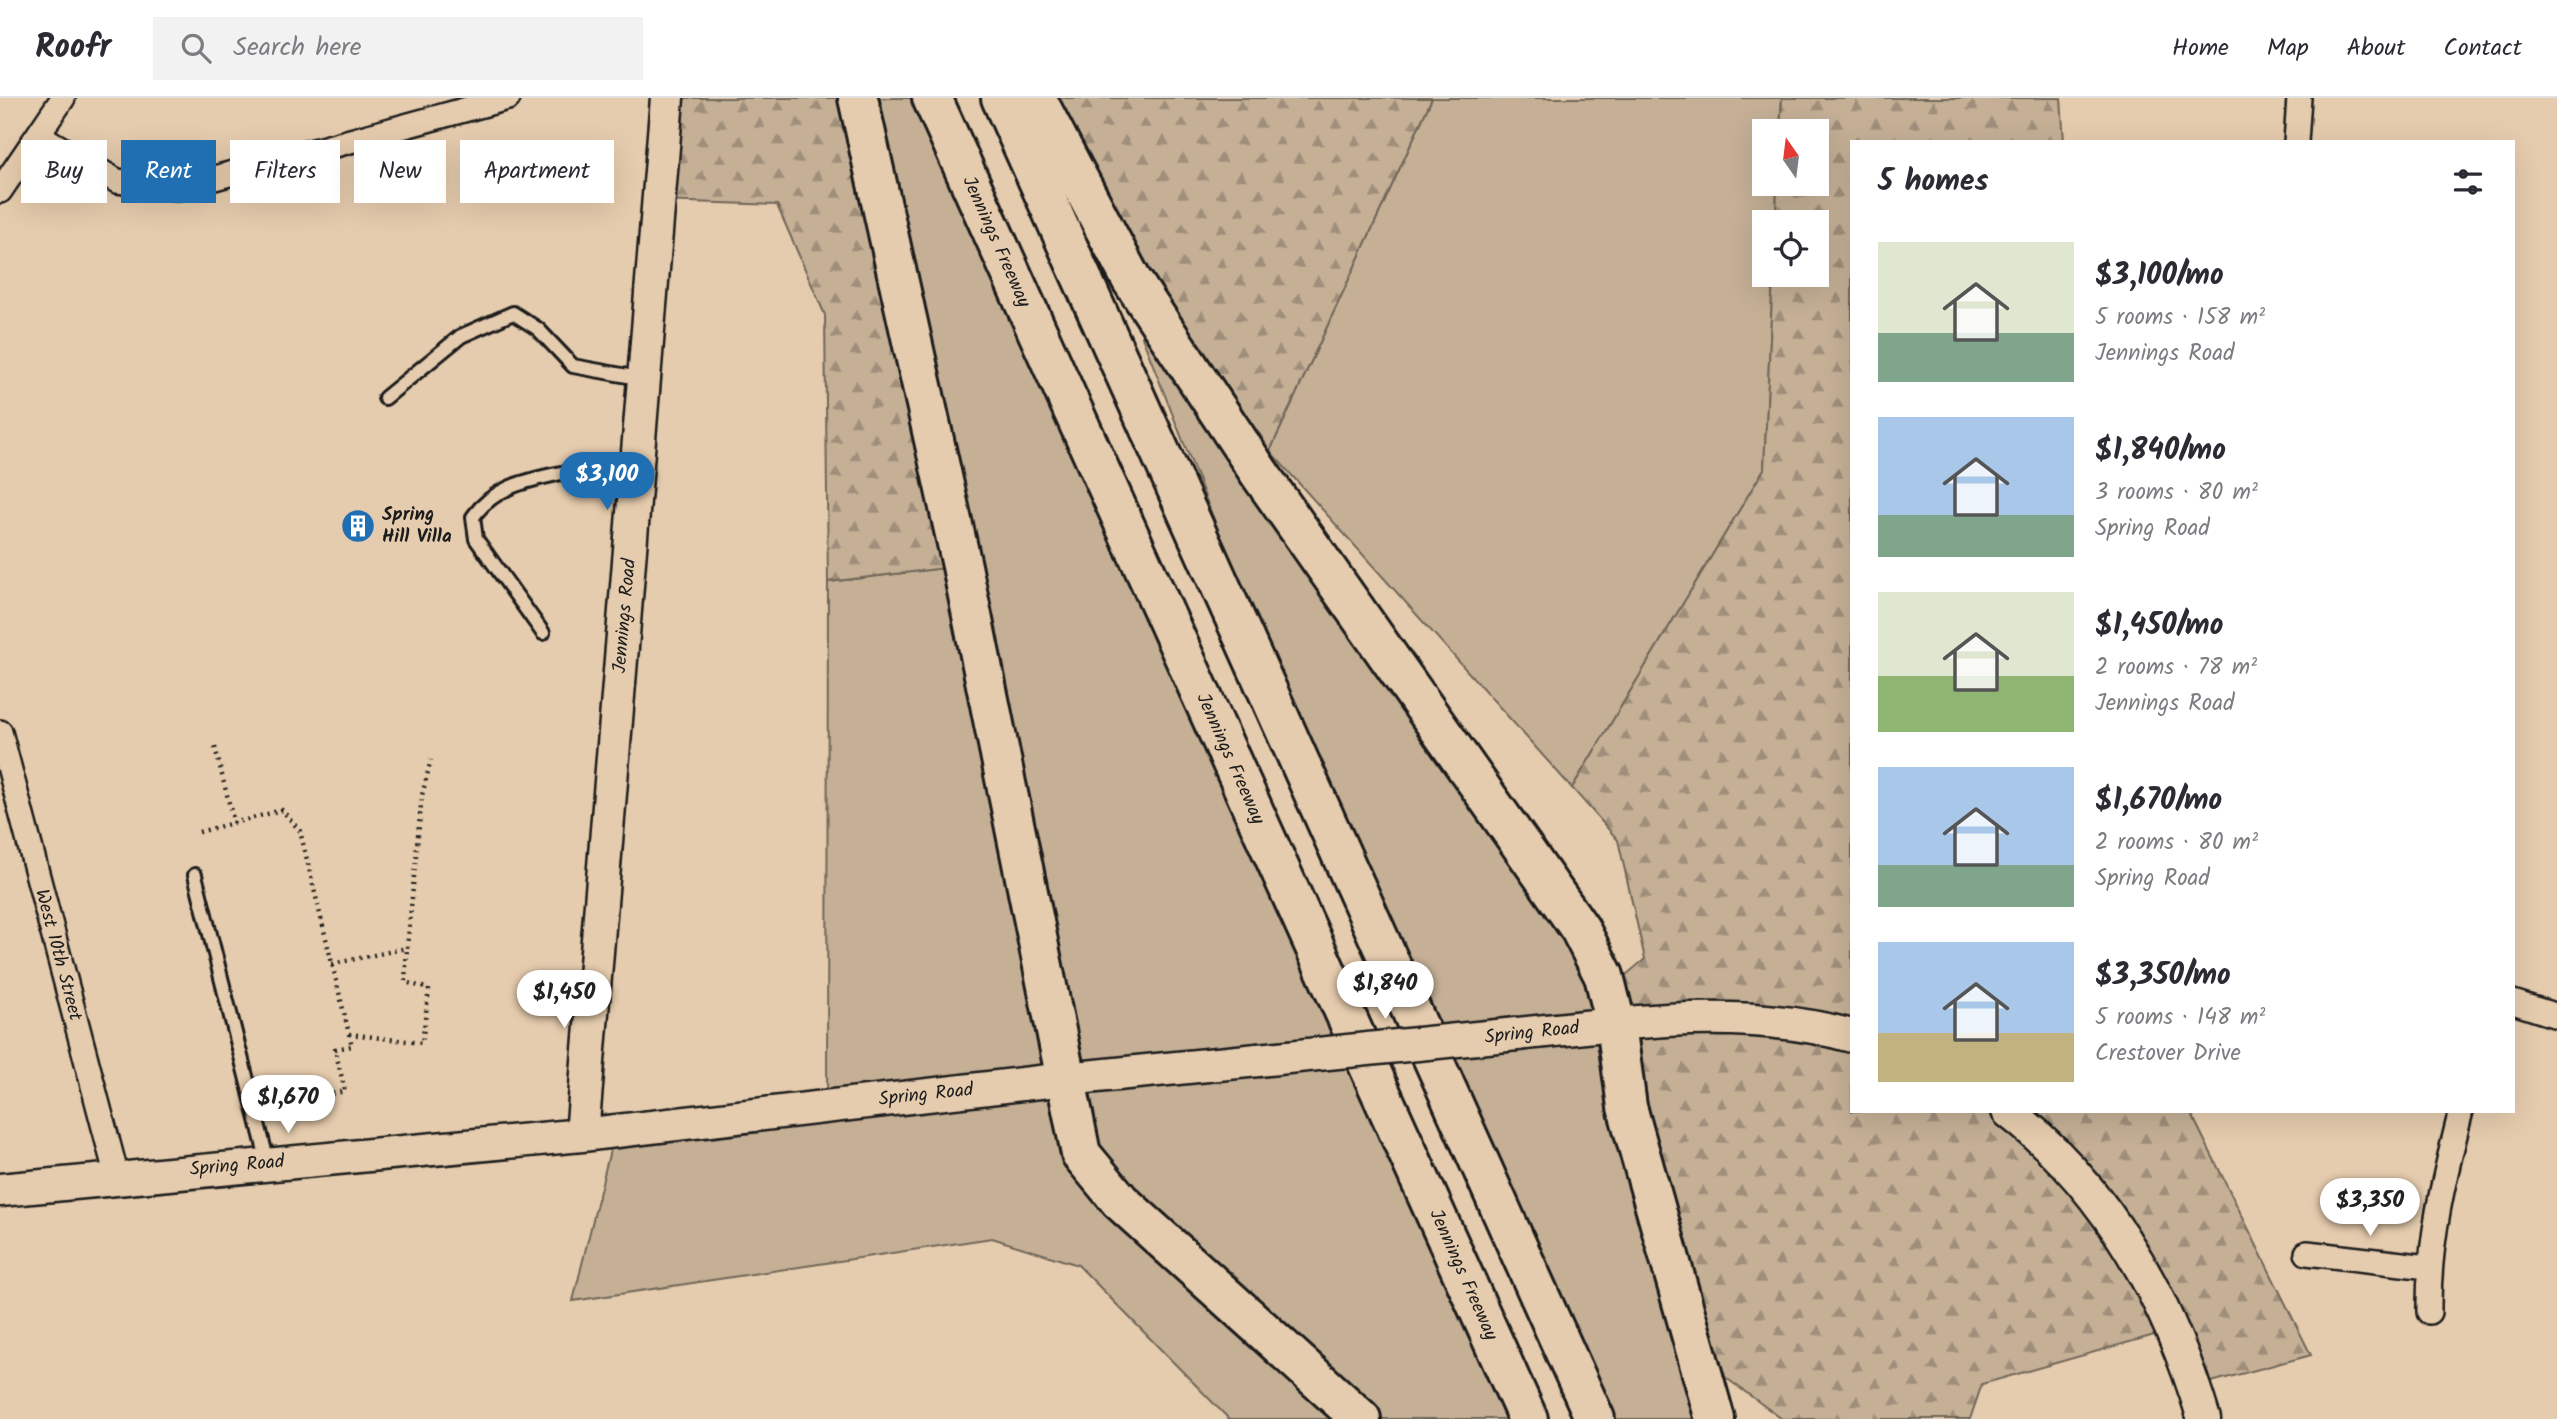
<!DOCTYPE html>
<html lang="en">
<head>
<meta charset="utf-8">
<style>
	:root { --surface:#fff; --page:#f2f2f3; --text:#2b2b33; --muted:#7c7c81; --line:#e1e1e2; --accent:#1f6fb2 }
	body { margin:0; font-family:Kalam,sans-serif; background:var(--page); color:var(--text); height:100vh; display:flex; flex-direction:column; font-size:26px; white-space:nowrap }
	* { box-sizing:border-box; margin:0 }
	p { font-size:23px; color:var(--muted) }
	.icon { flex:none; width:38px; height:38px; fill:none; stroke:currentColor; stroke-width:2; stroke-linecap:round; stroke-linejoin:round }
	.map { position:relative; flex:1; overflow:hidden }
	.drawer { position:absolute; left:1850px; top:42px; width:665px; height:973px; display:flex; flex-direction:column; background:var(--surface); border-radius:0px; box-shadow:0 7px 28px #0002 }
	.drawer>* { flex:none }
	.hud { position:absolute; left:21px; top:42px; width:665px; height:63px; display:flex; gap:14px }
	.needle { width:46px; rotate:346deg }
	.controls { position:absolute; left:1752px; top:21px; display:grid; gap:14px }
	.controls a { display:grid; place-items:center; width:77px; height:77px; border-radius:0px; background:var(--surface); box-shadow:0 7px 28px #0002; font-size:35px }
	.price { position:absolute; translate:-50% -60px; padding:0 16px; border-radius:24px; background:#fff; color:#222; font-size:23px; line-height:46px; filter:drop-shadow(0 2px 4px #0008) }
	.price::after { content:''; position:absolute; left:50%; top:42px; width:21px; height:16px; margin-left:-10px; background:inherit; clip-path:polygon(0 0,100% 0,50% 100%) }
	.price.selected { background:var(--accent); color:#fff }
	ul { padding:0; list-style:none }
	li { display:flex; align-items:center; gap:21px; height:175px; padding:0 28px }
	li span { display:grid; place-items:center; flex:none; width:196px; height:140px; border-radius:0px; color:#555 }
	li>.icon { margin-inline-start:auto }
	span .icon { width:84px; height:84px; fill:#fffc; stroke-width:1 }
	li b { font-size:30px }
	h2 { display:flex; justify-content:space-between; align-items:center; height:84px; padding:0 28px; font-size:30px }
	.tag { padding:0 24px; border-radius:0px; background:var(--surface); box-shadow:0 7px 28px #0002; font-size:24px; line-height:63px }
	.tag.selected { background:var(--accent); color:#fff }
	header { display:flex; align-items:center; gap:42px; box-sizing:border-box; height:98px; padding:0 35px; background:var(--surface); border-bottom:2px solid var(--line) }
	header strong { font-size:33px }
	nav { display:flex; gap:38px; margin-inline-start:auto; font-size:24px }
	.search { width:490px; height:63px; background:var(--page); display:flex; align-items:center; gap:18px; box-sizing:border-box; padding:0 24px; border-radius:0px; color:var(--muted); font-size:26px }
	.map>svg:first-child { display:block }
</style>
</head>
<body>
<header>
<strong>Roofr</strong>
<div class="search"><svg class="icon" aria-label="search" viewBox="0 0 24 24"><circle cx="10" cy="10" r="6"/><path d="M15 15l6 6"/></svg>Search here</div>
<nav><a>Home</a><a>Map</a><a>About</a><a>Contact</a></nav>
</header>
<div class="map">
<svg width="2557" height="1321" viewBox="0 0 2557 1321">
	<defs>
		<pattern id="forest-firs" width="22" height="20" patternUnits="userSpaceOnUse" patternTransform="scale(1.75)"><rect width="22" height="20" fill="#c5b096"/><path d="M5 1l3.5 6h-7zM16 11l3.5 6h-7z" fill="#9f8e7a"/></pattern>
	</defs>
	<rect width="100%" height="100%" fill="#e6ccae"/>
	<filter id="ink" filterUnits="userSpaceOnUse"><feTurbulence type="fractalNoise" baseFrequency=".0143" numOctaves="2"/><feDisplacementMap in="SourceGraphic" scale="14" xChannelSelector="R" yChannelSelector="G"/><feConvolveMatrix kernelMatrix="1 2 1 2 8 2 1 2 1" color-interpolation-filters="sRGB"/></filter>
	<g filter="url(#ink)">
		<path fill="#c5b096" stroke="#706659" stroke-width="2" d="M858 0H932L1528 1321H1229L1078 1167 992 1140 573 1203 615 1032 827 1007 828 484 962 468Z
			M1432 0H1782L1780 33H1764V86H1777L1776 124H1764V177H1773L1764 371 1572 690 1270 353Z
			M1146 229 1568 835 1587 883 1709 1321H1595L1383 850 1142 239Z"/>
		<path fill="url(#forest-firs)" stroke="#706659" stroke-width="2" d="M667 0H858L962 468 828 484 825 217 777 107 659 103Z
			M1036 0H1432L1270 353 1165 233Z
			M1782 0H2061L2064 44H1852V1013H2190L2311 1257 2193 1289 2172 1232 1982 1286 1970 1321H1782L1699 1260 1608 892 1645 861 1618 742 1572 690 1764 371 1773 177H1816V124H1776L1777 86H1816V33H1780Z"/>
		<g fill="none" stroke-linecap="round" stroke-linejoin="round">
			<g stroke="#1c1c1c" stroke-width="18">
				<path id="lane" d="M385 300 461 238 513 215 538 231 573 268 644 281
					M543 535 476 441 473 419C495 388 526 383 561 375
					M195 777 268 1065"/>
			</g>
			<g stroke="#1c1c1c" stroke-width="28">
				<path id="street" d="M40 38 117 83 178 90 508 0
					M2296 44 2299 0
					M0 93 63 0
					M0 634 117 1079
					M2513 904 2557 918
					M2307 1155 2428 1169
					M2429 1214C2428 1144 2444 1080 2461 1013"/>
			</g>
			<g stroke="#1c1c1c" stroke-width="37">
				<path id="secondary" d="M1517 936C1629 925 1741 907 1852 938
					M2008 1013C2109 1091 2168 1201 2204 1321
					M582 1037 667 0
					M0 1092 582 1037 1066 981 1258 962"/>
			</g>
			<g stroke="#1c1c1c" stroke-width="44">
				<path id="highway" d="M858 0 962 468 1081 1056 1120 1103 1361 1321
					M932 0 1528 1321
					M1001 0 1595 1321
					M1036 0 1131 181 1260 376 1580 831 1604 878 1616 926 1627 1009 1715 1321"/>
			</g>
			<path stroke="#1c1c1c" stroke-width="4.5" stroke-dasharray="2 5" stroke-linecap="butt" d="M215 649 234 725
				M199 734 282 712 300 733 352 948 335 951 345 993 271 1009
				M332 866 407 850 422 697 431 662
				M349 936 422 945 429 891 405 884 407 850"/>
			<use href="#lane" stroke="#e6ccae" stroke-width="12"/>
			<use href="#street" stroke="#e6ccae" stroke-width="23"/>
			<use href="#secondary" stroke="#e6ccae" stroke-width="32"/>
			<use href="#highway" stroke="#e6ccae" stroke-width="38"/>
			<g stroke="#1c1c1c" stroke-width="37" stroke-linecap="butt">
				<path id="secondary-bridge" d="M1258 962 1517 936"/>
			</g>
			<use href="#secondary-bridge" stroke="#e6ccae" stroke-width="32"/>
		</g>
	</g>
	<defs>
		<g id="building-disc" transform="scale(1.75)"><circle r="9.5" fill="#1f6fb2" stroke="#e6ccae"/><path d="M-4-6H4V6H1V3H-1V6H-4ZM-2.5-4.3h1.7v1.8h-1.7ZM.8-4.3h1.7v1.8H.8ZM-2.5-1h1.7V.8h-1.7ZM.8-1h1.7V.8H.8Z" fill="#fff"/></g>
	</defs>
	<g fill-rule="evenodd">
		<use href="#building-disc" x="358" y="428"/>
	</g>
	<g text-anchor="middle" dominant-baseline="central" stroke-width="5" stroke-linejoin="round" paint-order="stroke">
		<g font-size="19" fill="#1c1c1c" stroke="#e6ccae">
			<text transform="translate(996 144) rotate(66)">Jennings Freeway</text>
			<text transform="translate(625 518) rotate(-85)">Jennings Road</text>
			<text transform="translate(1230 661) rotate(66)">Jennings Freeway</text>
			<text transform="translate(58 857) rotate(75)">West 10th Street</text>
			<text transform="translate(1532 935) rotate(-6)">Spring Road</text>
			<text transform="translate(926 997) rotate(-6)">Spring Road</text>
			<text transform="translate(237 1068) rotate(-5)">Spring Road</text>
			<text transform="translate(1463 1177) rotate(66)">Jennings Freeway</text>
		</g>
		<g font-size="19" font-weight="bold" fill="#1c1c1c" stroke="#e6ccae" text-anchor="start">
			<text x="382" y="417">Spring<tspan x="382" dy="22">Hill Villa</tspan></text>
		</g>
	</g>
</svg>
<div class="controls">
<a><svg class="needle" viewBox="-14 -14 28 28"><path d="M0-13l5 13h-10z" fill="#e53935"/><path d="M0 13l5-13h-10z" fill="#7c7c81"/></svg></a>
<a><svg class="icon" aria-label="locate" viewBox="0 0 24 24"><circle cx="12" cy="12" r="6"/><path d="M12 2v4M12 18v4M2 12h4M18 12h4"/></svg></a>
</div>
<b class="price selected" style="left:607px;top:414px">$3,100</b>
<b class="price" style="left:1385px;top:923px">$1,840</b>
<b class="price" style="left:564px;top:932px">$1,450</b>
<b class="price" style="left:288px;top:1037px">$1,670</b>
<b class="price" style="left:2370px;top:1140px">$3,350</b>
<div class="hud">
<a class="tag">Buy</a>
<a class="tag selected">Rent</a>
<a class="tag">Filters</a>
<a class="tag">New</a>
<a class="tag">Apartment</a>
</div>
<section class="drawer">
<h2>5 homes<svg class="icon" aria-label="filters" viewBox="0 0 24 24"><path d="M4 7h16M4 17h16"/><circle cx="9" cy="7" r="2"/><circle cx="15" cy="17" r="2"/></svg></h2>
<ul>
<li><span style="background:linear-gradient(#dfe7d0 65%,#7fa58c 0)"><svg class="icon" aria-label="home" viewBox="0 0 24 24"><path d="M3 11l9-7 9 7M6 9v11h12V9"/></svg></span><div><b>$3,100/mo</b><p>5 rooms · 158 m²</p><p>Jennings Road</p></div></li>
<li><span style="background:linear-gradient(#a9c7e8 70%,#7fa58c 0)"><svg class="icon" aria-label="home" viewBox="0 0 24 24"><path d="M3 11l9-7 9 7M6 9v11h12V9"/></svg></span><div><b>$1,840/mo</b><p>3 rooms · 80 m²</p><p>Spring Road</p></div></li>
<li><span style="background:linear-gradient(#dfe7d0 60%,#8fb573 0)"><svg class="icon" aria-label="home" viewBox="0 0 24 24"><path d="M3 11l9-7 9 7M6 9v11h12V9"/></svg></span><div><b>$1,450/mo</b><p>2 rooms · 78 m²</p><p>Jennings Road</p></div></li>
<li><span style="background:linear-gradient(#a9c7e8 70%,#7fa58c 0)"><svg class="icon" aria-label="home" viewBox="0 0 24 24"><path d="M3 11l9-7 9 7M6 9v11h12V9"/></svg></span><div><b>$1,670/mo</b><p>2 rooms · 80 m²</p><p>Spring Road</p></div></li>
<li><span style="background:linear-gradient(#a9c7e8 65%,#c2b280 0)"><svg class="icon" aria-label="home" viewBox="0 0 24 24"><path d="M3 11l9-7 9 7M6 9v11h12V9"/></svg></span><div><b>$3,350/mo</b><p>5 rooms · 148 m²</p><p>Crestover Drive</p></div></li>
</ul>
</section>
</div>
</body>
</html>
